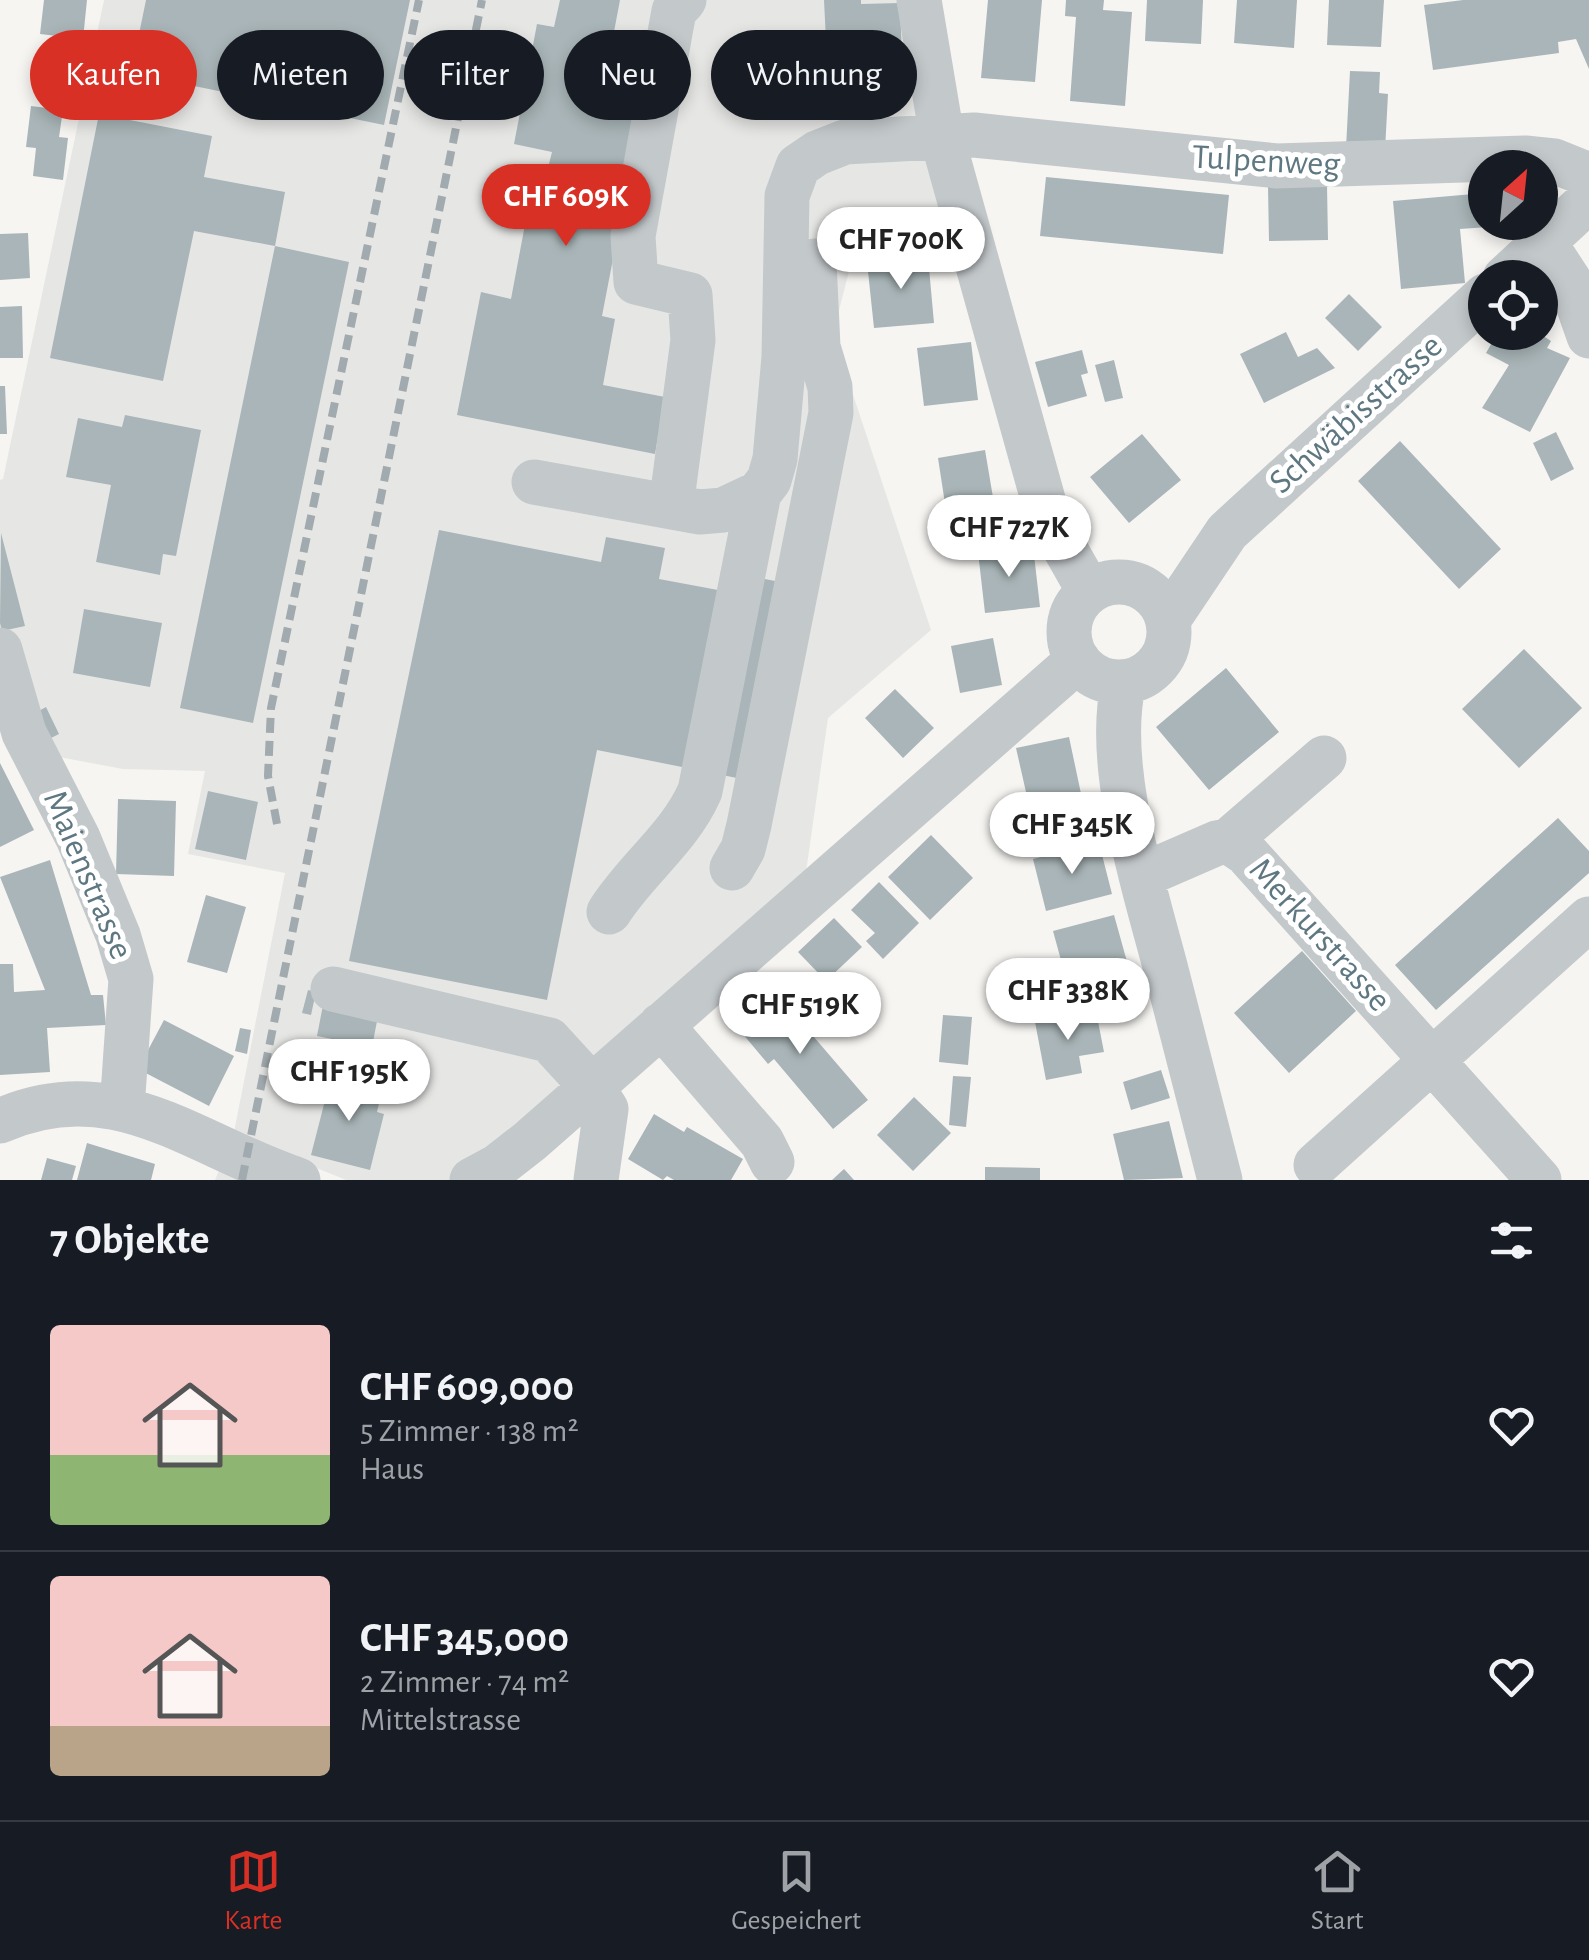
<!DOCTYPE html>
<html lang="de">
<head>
<meta charset="utf-8">
<style>
	:root { --surface:#171b24; --page:#242831; --text:#f1f3f6; --muted:#9ea1a6; --line:#363941; --accent:#d93025 }
	body { margin:0; font-family:"Alegreya Sans",sans-serif; background:var(--page); color:var(--text); height:100vh; display:flex; flex-direction:column; font-size:38px; white-space:nowrap }
	* { box-sizing:border-box; margin:0 }
	p { font-size:32px; color:var(--muted) }
	.icon { flex:none; width:55px; height:55px; fill:none; stroke:currentColor; stroke-width:2; stroke-linecap:round; stroke-linejoin:round }
	.map { position:relative; height:1180px; overflow:hidden }
	.panel { display:flex; flex-direction:column; background:var(--surface); flex:1 }
	.panel>* { flex:none }
	.guide { position:absolute; left:30px; top:30px; width:1000px; height:90px; display:flex; gap:20px }
	.needle { width:65px; rotate:27deg }
	.buttons { position:absolute; left:1468px; top:150px; display:grid; gap:20px }
	.buttons a { display:grid; place-items:center; width:90px; height:90px; border-radius:50%; background:var(--surface); box-shadow:0 5px 15px #0003; font-size:50px }
	.price { position:absolute; translate:-50% -85px; padding:0 22px; border-radius:35px; background:#fff; color:#222; font-size:32px; line-height:65px; filter:drop-shadow(0 2px 5px #0008) }
	.price::after { content:''; position:absolute; left:50%; top:60px; width:30px; height:22px; margin-left:-15px; background:inherit; clip-path:polygon(0 0,100% 0,50% 100%) }
	.price.current { background:var(--accent); color:#fff }
	ul { padding:0; list-style:none }
	li { display:flex; align-items:center; gap:30px; height:250px; padding:0 50px }
	li+li { border-top:2px solid var(--line) }
	li span { display:grid; place-items:center; flex:none; width:280px; height:200px; border-radius:10px; color:#555 }
	li>.icon { margin-inline-start:auto }
	span .icon { width:120px; height:120px; fill:#fffc; stroke-width:1 }
	li b { font-size:42px }
	h2 { display:flex; justify-content:space-between; align-items:center; height:120px; padding:0 50px; font-size:42px }
	.pill { padding:0 35px; border-radius:45px; background:var(--surface); box-shadow:0 5px 15px #0003; font-size:35px; line-height:90px }
	.pill.current { background:var(--accent); color:#fff }
	.menu { display:flex; justify-content:space-around; align-items:center; height:140px; border-top:2px solid var(--line); background:var(--surface); font-size:28px; color:var(--muted) }
	.menu a { display:grid; justify-items:center; gap:5px }
	.menu .current { color:var(--accent) }
	.map>svg:first-child { display:block }
</style>
</head>
<body>
<div class="map">
<svg width="1589" height="1180" viewBox="0 0 1589 1180">
	<rect width="100%" height="100%" fill="#f6f5f2"/>
	<path fill="#e6e7e5" d="M104 0H910L963 218 856 244 833 334 931 630 828 718 802 900 472 1180H346L270 1149 265 1180H215L233 1137 285 873 188 854 205 771 123 769 32 752 0 650V480L3 479Z"/>
	<path fill="#a9b5b8" d="M44 0H87L83 39 40 34Z
		M146 0H410L384 125 131 73Z
		M560 0H620L606 74 647 82 602 316 615 319 603 385 665 397 655 454 457 415 481 292 511 299 536 166 548 168 552 152 514 144 537 24 554 27Z
		M824 0H861V4L900 3 902 58 827 61Z
		M988 0H1042L1035 82 981 78Z
		M1066 0H1104L1103 10 1132 12 1125 106 1070 101 1076 17 1065 16Z
		M1147 0H1203L1201 44 1145 41Z
		M1237 0H1297L1294 48 1234 43Z
		M1329 0H1384L1381 47 1327 45Z
		M1463 0H1589V69L1576 39 1558 42 1559 53 1433 70 1424 5Z
		M1350 71 1380 72 1379 93 1388 94 1385 150 1346 148Z
		M31 106 63 110 59 137 68 138 63 180 33 176 36 148 26 147Z
		M99 114 212 136 204 177 285 192 275 246 194 231 163 381 50 358Z
		M1046 177 1229 195 1223 254 1040 236Z
		M1327 186 1328 240 1269 241 1268 187Z
		M1485 193V222L1488 227 1460 229 1465 283 1401 289 1393 201Z
		M28 233 30 278 0 280V234Z
		M275 246 349 262 253 723 180 708Z
		M928 257 934 323 874 328 867 262Z
		M1349 294 1382 327 1358 351 1325 318Z
		M22 306 23 358H0V307Z
		M1286 332 1298 357 1317 348 1335 368 1264 403 1240 354Z
		M1498 332H1537L1551 341 1547 348 1570 358 1530 432 1482 408 1509 365 1486 353Z
		M971 342 978 400 924 406 917 348Z
		M1082 350 1088 373 1081 375 1087 396 1048 407 1035 362Z
		M1114 360 1123 398 1105 402 1095 365Z
		M0 386H5L7 434H0Z
		M125 415 201 430 176 556 163 554 160 575 96 562 111 485 66 477 78 418 122 427Z
		M1556 432 1574 469 1551 481 1533 443Z
		M1142 434 1181 480 1129 523 1090 477Z
		M1400 441 1501 549 1459 589 1358 481Z
		M985 450 996 515 948 523 938 458Z
		M439 530 601 562 606 537 665 548 659 579 718 590 721 571 786 583 747 780 597 750 547 1000 349 961Z
		M1 533 25 626 2 631 0 623Z
		M1033 546 1040 607 985 613 978 552Z
		M84 609 162 623 150 687 73 673Z
		M993 638 1002 685 960 693 951 646Z
		M1524 649 1582 708 1519 768 1462 709Z
		M1226 668 1279 732 1209 790 1156 727Z
		M895 689 934 728 903 758 865 718Z
		M46 707 59 734 41 743 28 717Z
		M1069 737 1083 803 1031 814 1016 748Z
		M0 763 34 830 0 847Z
		M208 791 258 802 246 860 195 849Z
		M118 799 176 801 174 876 116 874Z
		M1558 818 1589 851V873L1436 1010 1395 965Z
		M931 835 973 878 930 920 888 877Z
		M1099 843 1112 894 1046 911 1033 859Z
		M50 860 91 995H103L106 1025 47 1028 50 1072 0 1075V964H13L14 992 45 990 0 877Z
		M879 882 919 923 883 959 866 941 875 933 851 910Z
		M206 895 246 907 227 973 187 962Z
		M1114 915 1131 976 1070 993 1053 931Z
		M834 918 862 947 826 981 798 952Z
		M1302 951 1356 1011 1289 1073 1234 1013Z
		M771 987 868 1100 833 1129 774 1059 768 1064 732 1021Z
		M308 990 316 992 311 1015 302 1013Z
		M323 1005 378 1016 372 1047 317 1036Z
		M1096 1011 1104 1052 1079 1056 1082 1073 1046 1080 1035 1022Z
		M943 1015 972 1017 968 1065 939 1062Z
		M164 1020 234 1056 209 1106 138 1069Z
		M240 1028 251 1030 247 1054 235 1051Z
		M1161 1070 1170 1098 1131 1110 1123 1082Z
		M953 1076 971 1077 966 1127 949 1125Z
		M331 1077 382 1090 377 1112 384 1114 370 1170 311 1155Z
		M914 1097 951 1133 913 1171 877 1135Z
		M654 1114 684 1132 687 1127 743 1159 731 1180H674L667 1176 663 1180 628 1159Z
		M1169 1121 1183 1178 1124 1180 1113 1134Z
		M87 1143 155 1164 151 1180H77Z
		M47 1158 76 1166 72 1180H41Z
		M985 1167 1040 1168V1180H985Z
		M844 1169 854 1180H832Z"/>
	<g fill="none" stroke-linecap="round" stroke-linejoin="round">
		<path stroke="#c3c8cb" stroke-width="45" d="M919 0 942 137 1044 503 1055 531 1089 591
			M1544 242 1570 282 1589 336
			M1505 278 1589 200
			M534 482 700 512 723 510 759 493 769 480 775 459 784 357 787 196 798 166 817 153 845 142 974 135 1277 166 1525 158 1554 161 1589 175
			M671 507 693 340 690 295 636 282 633 236 674 11 684 0
			M1069 632a50 50 0 1 1 100 0a50 50 0 1 1-100 0Z
			M1168 620 1227 532 1485 296
			M0 650 24 733 78 838 118 935 131 979 122 1109
			M1124 682C1104 763 1144 886 1165 966 1183 1037 1202 1109 1220 1180
			M1228 841 1324 758
			M732 868 743 849 749 825 831 413 830 387 818 347 814 261
			M1141 876 1217 843 1228 841 1246 853 1539 1180
			M609 912C636 869 679 839 700 791L759 493
			M333 989 549 1040 592 1087 606 1109 596 1180
			M661 1025 762 1142 772 1162
			M0 1121C114 1070 193 1145 298 1180
			M1316 1165 1589 919
			M472 1180 498 1166 530 1141 1078 660"/>
		<path stroke="#a1aaae" stroke-width="8" stroke-dasharray="15 8" stroke-linecap="butt" d="M277 824 268 776 271 708 419 0
			M242 1180 482 0"/>
	</g>
	<g text-anchor="middle" dominant-baseline="central" stroke-width="10" stroke-linejoin="round" paint-order="stroke">
		<g font-size="35" fill="#5e7780" stroke="#fff">
			<text transform="translate(1266 161) rotate(3)">Tulpenweg</text>
			<text transform="translate(1356 414) rotate(-42)">Schwäbisstrasse</text>
			<text transform="translate(88 875) rotate(67)">Maienstrasse</text>
			<text transform="translate(1320 935) rotate(48)">Merkurstrasse</text>
		</g>
	</g>
</svg>
<div class="buttons">
<a><svg class="needle" viewBox="-14 -14 28 28"><path d="M0-13l5 13h-10z" fill="#e53935"/><path d="M0 13l5-13h-10z" fill="#9ea1a6"/></svg></a>
<a><svg class="icon" aria-label="locate" viewBox="0 0 24 24"><circle cx="12" cy="12" r="6"/><path d="M12 2v4M12 18v4M2 12h4M18 12h4"/></svg></a>
</div>
<b class="price current" style="left:566px;top:249px">CHF 609K</b>
<b class="price" style="left:901px;top:292px">CHF 700K</b>
<b class="price" style="left:1009px;top:580px">CHF 727K</b>
<b class="price" style="left:1072px;top:877px">CHF 345K</b>
<b class="price" style="left:1068px;top:1043px">CHF 338K</b>
<b class="price" style="left:800px;top:1057px">CHF 519K</b>
<b class="price" style="left:349px;top:1124px">CHF 195K</b>
<div class="guide">
<a class="pill current">Kaufen</a>
<a class="pill">Mieten</a>
<a class="pill">Filter</a>
<a class="pill">Neu</a>
<a class="pill">Wohnung</a>
</div>
</div>
<section class="panel">
<h2>7 Objekte<svg class="icon" aria-label="filters" viewBox="0 0 24 24"><path d="M4 7h16M4 17h16"/><circle cx="9" cy="7" r="2"/><circle cx="15" cy="17" r="2"/></svg></h2>
<ul>
<li><span style="background:linear-gradient(#f6c9c9 65%,#8fb573 0)"><svg class="icon" aria-label="home" viewBox="0 0 24 24"><path d="M3 11l9-7 9 7M6 9v11h12V9"/></svg></span><div><b>CHF 609,000</b><p>5 Zimmer · 138 m²</p><p>Haus</p></div><svg class="icon" aria-label="heart" viewBox="0 0 24 24"><path d="M12 20l-8-8c-3-5 5-10 8-4 3-6 11-1 8 4z"/></svg></li>
<li><span style="background:linear-gradient(#f6c9c9 75%,#b9a48a 0)"><svg class="icon" aria-label="home" viewBox="0 0 24 24"><path d="M3 11l9-7 9 7M6 9v11h12V9"/></svg></span><div><b>CHF 345,000</b><p>2 Zimmer · 74 m²</p><p>Mittelstrasse</p></div><svg class="icon" aria-label="heart" viewBox="0 0 24 24"><path d="M12 20l-8-8c-3-5 5-10 8-4 3-6 11-1 8 4z"/></svg></li>
</ul>
</section>
<nav class="menu">
<a class="current"><svg class="icon" aria-label="map" viewBox="0 0 24 24"><path d="M3 6l6-2 6 2 6-2v14l-6 2-6-2-6 2zM9 4v14M15 6v14"/></svg>Karte</a>
<a><svg class="icon" aria-label="saved" viewBox="0 0 24 24"><path d="M7 4h10v16l-5-4-5 4z"/></svg>Gespeichert</a>
<a><svg class="icon" aria-label="home" viewBox="0 0 24 24"><path d="M3 11l9-7 9 7M6 9v11h12V9"/></svg>Start</a>
</nav>
</body>
</html>
